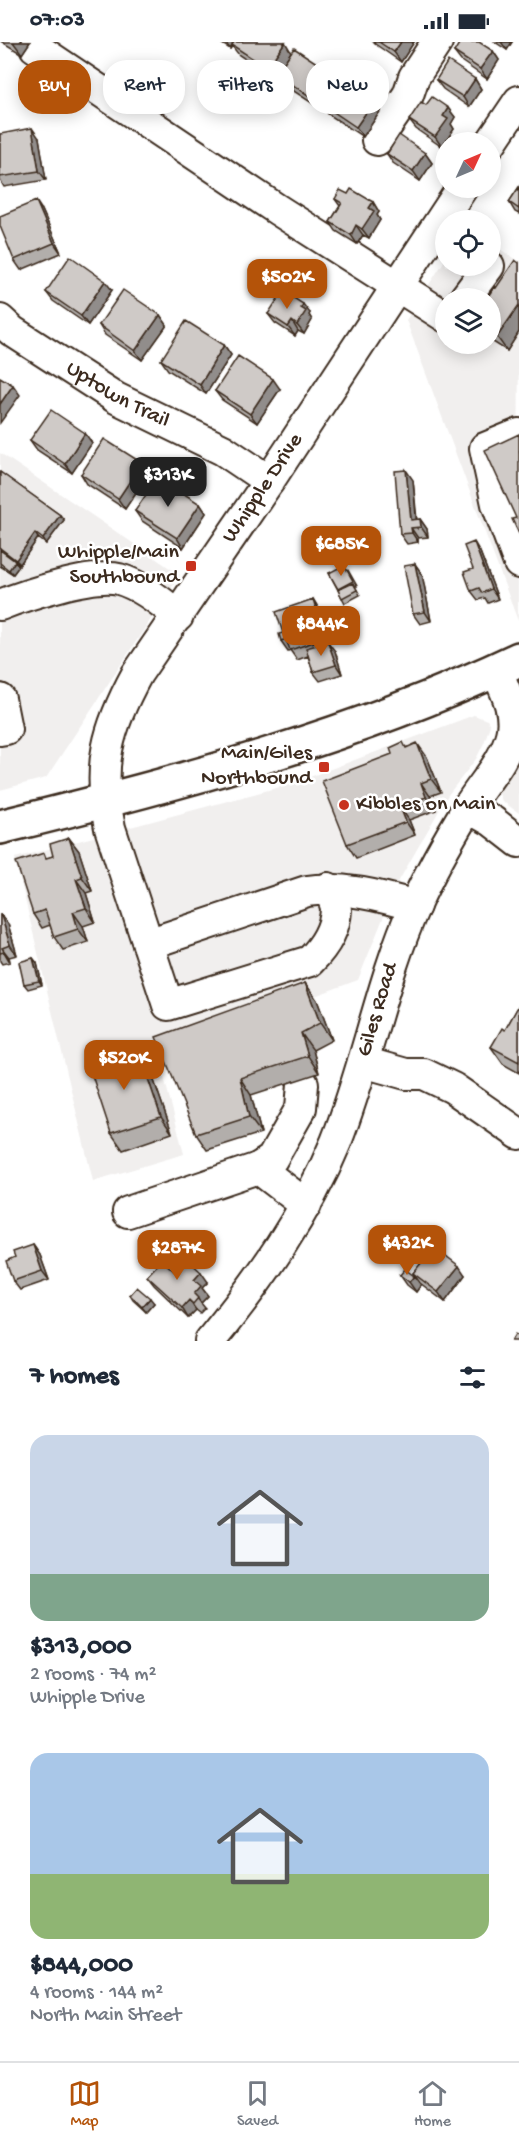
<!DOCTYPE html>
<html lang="en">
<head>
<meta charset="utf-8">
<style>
	:root { --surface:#fff; --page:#f6f6f7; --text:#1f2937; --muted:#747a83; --line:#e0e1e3; --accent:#b45309 }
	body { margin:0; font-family:"Gochi Hand",sans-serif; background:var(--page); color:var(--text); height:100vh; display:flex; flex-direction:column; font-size:22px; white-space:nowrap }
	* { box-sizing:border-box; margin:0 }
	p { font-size:20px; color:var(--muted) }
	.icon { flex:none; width:33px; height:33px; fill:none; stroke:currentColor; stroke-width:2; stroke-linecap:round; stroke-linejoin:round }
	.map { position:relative; height:1299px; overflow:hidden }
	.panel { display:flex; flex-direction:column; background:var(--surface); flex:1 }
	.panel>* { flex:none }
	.banner { position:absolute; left:18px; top:18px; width:483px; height:54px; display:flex; gap:12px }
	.needle { width:39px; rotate:46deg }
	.controls { position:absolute; left:435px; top:90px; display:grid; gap:12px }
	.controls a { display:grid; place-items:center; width:66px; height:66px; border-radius:50%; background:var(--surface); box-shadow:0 3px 15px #0003; font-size:30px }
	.price { position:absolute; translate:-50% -51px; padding:0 14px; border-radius:12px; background:var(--accent); color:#fff; font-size:20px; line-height:39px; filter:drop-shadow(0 2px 3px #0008) }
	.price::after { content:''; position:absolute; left:50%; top:36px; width:18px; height:14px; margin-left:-9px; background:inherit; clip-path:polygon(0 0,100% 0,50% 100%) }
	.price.selected { background:#222; color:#fff }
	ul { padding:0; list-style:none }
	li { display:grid; align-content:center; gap:12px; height:318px; padding:0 30px }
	li span { display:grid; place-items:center; height:186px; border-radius:18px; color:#555 }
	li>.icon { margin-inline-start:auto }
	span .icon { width:108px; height:108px; fill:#fffc; stroke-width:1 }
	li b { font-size:26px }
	h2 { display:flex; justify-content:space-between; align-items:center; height:72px; padding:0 30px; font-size:26px }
	.pill { padding:0 21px; border-radius:24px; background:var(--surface); box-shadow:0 3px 15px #0003; font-size:21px; line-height:54px }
	.pill.selected { background:var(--accent); color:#fff }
	.status { display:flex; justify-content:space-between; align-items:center; height:42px; padding:0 30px; background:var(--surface); direction:ltr }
	.status svg { height:16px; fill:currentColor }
	.tab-bar { display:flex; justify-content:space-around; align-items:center; height:84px; border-top:2px solid var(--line); background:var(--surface); font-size:16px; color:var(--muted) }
	.tab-bar a { display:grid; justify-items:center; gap:3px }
	.tab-bar .selected { color:var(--accent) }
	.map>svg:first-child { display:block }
</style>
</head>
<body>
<div class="status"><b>07:03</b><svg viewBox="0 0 49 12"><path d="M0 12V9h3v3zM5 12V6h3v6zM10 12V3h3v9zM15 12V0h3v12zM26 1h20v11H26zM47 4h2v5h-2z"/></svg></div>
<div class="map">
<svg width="519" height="1299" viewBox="0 0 519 1299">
	<rect width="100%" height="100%" fill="#fff"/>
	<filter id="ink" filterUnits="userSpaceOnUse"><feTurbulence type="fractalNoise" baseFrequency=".0167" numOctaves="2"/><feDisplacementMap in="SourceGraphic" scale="12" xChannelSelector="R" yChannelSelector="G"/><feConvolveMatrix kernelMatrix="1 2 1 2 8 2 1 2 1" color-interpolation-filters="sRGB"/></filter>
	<g filter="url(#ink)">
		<path fill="#f1efee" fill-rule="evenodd" d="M491 201 519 220 518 579 406 278 445 218 446 224H490ZM446 256H490V302H446Z
			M0 411 180 533 46 736 0 748Z
			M474 673 487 678 490 683 484 701 476 717 448 753 397 842 358 938 158 1012 184 1112 93 1139 15 816 291 742Z
			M519 717V771L502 759 499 752 500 745Z"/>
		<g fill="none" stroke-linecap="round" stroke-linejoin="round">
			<g stroke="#3b2a1e" stroke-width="34">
				<g id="minor">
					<path d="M35 5 278 168 446 275"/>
					<path d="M377 98 408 53 414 35 437 0"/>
					<path d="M490 102 519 59"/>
					<path d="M465 256 489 224"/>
					<path id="s1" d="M0 278 12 289 116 356 223 408 269 439"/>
					<path d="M519 392 485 406 497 462 519 521"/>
					<path d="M0 563C25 553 93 531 119 537 140 543 162 560 178 574"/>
					<path d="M0 657 6 687 0 688"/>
					<path d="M467 765 492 779 519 800"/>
					<path id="s2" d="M328 846C331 853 336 861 336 868 335 888 323 906 310 919L168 963 110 786C97 724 107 687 137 632L269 439 462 146"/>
					<path d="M148 902 307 849C342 844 381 854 415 864"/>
					<path d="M363 1020 406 1032H424L453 1046 519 1092"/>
					<path d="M258 1126 306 1163"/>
					<path d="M128 1170 258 1126 272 1117 301 1066 303 1042"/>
					<path id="s3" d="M210 1299C260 1238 306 1173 336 1100 367 1022 381 939 415 863 430 830 448 798 467 767 481 743 504 721 511 693 517 670 505 648 496 628"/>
				</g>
			</g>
			<g stroke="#3b2a1e" stroke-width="38">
				<path id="major" d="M0 785C177 742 354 695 519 617"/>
			</g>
			<use href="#minor" stroke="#fff" stroke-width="30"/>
			<use href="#major" stroke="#fff" stroke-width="33"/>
		</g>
		<path fill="#b2aeab" stroke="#3b2a1e" stroke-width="1.5" d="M2 0H30L22 12Z
			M219 0H285L274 36 239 13 232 4 230 7Z
			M373 0H414L401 20 375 2Z
			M495 0H512L507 8Z
			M493 9 499 18 487 37 461 19 454 10Z
			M329 29 336 38 318 65 283 42 276 32Z
			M475 37 481 47 469 65 443 47 436 38Z
			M374 59 381 68 363 95 328 72 322 62Z
			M426 63 448 66 455 75 451 82 454 87 442 105 416 87 409 78Z
			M0 92 39 96 46 138 4 145 0 138Z
			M425 111 432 121 420 139 393 121 387 112Z
			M519 145V172L515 170 509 160Z
			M348 152 373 160 379 170 377 173 380 178 369 196 363 193 357 202 336 189 330 180 340 164 335 157Z
			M42 168 61 211 21 228 14 218Z
			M519 221V290L507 309 490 298V256L496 246Z
			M112 248 88 283 53 259 46 250Z
			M310 271 309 273 312 278 304 292 298 289 295 294 275 281 268 272Z
			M160 273 167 283 142 318 105 293 99 283Z
			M224 303 231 313 206 352 168 328 161 318Z
			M280 347 257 381 222 358 215 349Z
			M30 398 92 401 72 431 37 408Z
			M0 430 60 473 64 478 46 502 38 496 20 522 16 520 19 524 13 532 0 524Z
			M149 431 125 467 87 442 81 432Z
			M413 438 417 478 420 477 427 487 428 495 418 496V500L407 502 400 492Z
			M200 462 206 471 183 506 142 479 135 469Z
			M480 510 498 557 488 561 485 556 478 558 471 549 473 527Z
			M415 522 422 532 431 579 420 582 413 572Z
			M348 528 357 544H355L360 553 345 561 329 531Z
			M313 557 319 567 323 577 314 580 321 602 335 609 342 632 320 639 313 630 308 614 297 618 290 608 288 609 281 599 283 591Z
			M407 705 427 715 441 750 430 754 436 768 409 778 415 793 356 816 347 802 392 712Z
			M69 796 79 809 92 849 86 851 95 880 83 884 88 900 63 908 54 895 50 883 42 886 33 872 48 816 53 814Z
			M0 873H1L8 882 17 913 9 915 10 920 2 922 0 919Z
			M33 916 37 921 42 943 28 947 24 942Z
			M305 941 317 958 332 998 313 1008 319 1031 251 1053 261 1091 207 1108 196 1092Z
			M519 963V1031L503 1022 491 1005 505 988Z
			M118 1010 122 1016 139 1010 150 1027 172 1091 123 1108 111 1091Z
			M33 1203 40 1213 49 1238 20 1248 13 1239 15 1215Z
			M428 1213 465 1233 445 1260 420 1241 413 1231 421 1222 417 1217Z
			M174 1229 208 1240 202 1246 208 1254 201 1261 205 1266 200 1271 196 1268 188 1276 154 1243 147 1234Z
			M400 1233 421 1243 416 1250 407 1243Z
			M130 1253 154 1261 146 1270 133 1258Z"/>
		<path fill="#918d8b" stroke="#3b2a1e" stroke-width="1.5" d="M13 0H30L22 12Z
			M225 0H235L230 7Z
			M285 0 291 10 274 36 267 26Z
			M401 0H414L401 20 394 10Z
			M501 0H512L507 8Z
			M493 9 499 18 487 37 480 27Z
			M329 29 336 38 318 65 311 55Z
			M475 37 481 47 469 65 463 55Z
			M374 59 381 68 363 95 356 85Z
			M448 66 455 75 451 82 454 87 442 105 435 95 443 74Z
			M32 86 39 96 46 138 39 129Z
			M425 111 432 121 420 139 413 129Z
			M36 159 42 168 61 211 54 201Z
			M373 160 379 170 377 173 380 178 369 196 362 187 369 166Z
			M356 183 363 193 357 202 351 193Z
			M105 239 112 248 88 283 81 274Z
			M303 262 310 271 309 273 312 278 304 292 297 283 301 266Z
			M519 263V290L507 309 497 295Z
			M160 273 167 283 142 318 135 309Z
			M292 279 298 289 295 294 288 285Z
			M224 303 231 313 206 352 200 343Z
			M273 337 280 347 257 381 250 372Z
			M13 343 20 353 0 381V362Z
			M85 391 92 401 72 431 65 422Z
			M142 421 149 431 125 467 118 457Z
			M406 428 413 438 417 486 411 478Z
			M200 462 206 471 183 506 177 496Z
			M60 473 64 478 46 502 43 497Z
			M420 477 427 487 428 495 421 485Z
			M411 486 418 496V500L412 491Z
			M35 491 38 496 20 522 16 518Z
			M474 500 480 510 498 557 491 547Z
			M15 519 19 524 13 532 9 528Z
			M415 522 422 532 431 579 425 570Z
			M313 557 319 567 323 577 316 567Z
			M307 570 314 580 324 608 317 599Z
			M328 600 335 609 342 632 336 623Z
			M417 701 427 715 441 750 431 737Z
			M421 741 430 754 436 768 426 755Z
			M400 765 409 778 415 793 406 780Z
			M69 796 79 809 92 849 82 835Z
			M76 837 86 851 95 880 86 866Z
			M73 870 83 884 88 900 78 887Z
			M1 873 8 882 17 913 10 903Z
			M2 906 9 915 10 920 4 910Z
			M33 916 37 921 42 943 39 939Z
			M305 941 317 958 332 998 320 981Z
			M301 991 313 1008 319 1031 308 1014Z
			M139 1010 150 1027 172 1091 161 1075Z
			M240 1036 251 1053 261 1091 249 1075Z
			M33 1203 40 1213 49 1238 42 1229Z
			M459 1224 465 1233 445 1260 438 1250Z
			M201 1230 208 1240 202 1246 208 1254 201 1261 194 1252V1238Z
			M414 1234 421 1243 416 1250 409 1240Z
			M150 1256 154 1261 146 1270 142 1265Z
			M189 1258 196 1268 188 1276 182 1266Z"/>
		<path fill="#cfcac7" stroke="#3b2a1e" stroke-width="1.5" d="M234 0H285L267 26 232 3Z
			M379 0H401L394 10Z
			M460 0H479L493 9 480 27 454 10Z
			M294 6 329 29 311 55 276 32Z
			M448 19 475 37 463 55 436 38Z
			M339 36 374 59 356 85 322 62Z
			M432 55 448 66 443 74 448 77 435 95 409 78 421 60 426 63Z
			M32 86 39 129 0 135V92Z
			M399 93 425 111 413 129 387 112Z
			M519 145V167L509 160Z
			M351 147 373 160 369 166 374 169 362 187 356 183 351 193 330 180 342 161 335 157 340 148 348 152Z
			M36 159 54 201 14 218 0 184V174Z
			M70 214 105 239 81 274 46 250Z
			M515 218 519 221V263L497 295 490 291V256H487L494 245 496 246Z
			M123 248 160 273 135 309 99 283Z
			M283 249 303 262 301 266 306 269 297 283 292 279 288 285 268 272Z
			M186 279 224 303 200 343 161 318Z
			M238 314 273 337 250 372 215 349Z
			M0 335 13 343 0 362Z
			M51 368 85 391 65 422 30 398Z
			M519 392V492L512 477 516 476 485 408Z
			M104 397 142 421 118 457 81 432Z
			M406 428 411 478 420 477 421 485 411 486 412 491 400 492 395 429Z
			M0 430 60 473 43 497 35 491 16 518 0 506Z
			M158 435 200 462 177 496 135 469Z
			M474 500 491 547 482 551 479 546 471 549 464 530 473 527 464 504Z
			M0 508 15 519 9 528 0 521Z
			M415 522 425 570 413 572 404 524Z
			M344 523 353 539 338 547 329 531Z
			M353 541 357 548 342 556 338 548Z
			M313 557 316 567 307 570 317 599 290 608 286 597 281 599 279 592 283 591 276 570Z
			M328 600 336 623 313 630 306 606Z
			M403 700 406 706 417 701 431 737 421 741 426 755 400 765 406 780 347 802 322 739 392 712 390 706Z
			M69 796 82 835 76 837 86 866 73 870 78 887 54 895 45 868 33 872 16 820 44 811 46 816 53 814 50 802Z
			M0 873H1L10 903 2 906 4 910 0 911Z
			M33 916 39 939 24 942 19 920Z
			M305 941 320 981 301 991 308 1014 240 1036 249 1075 196 1092 156 995Z
			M519 963V1020L491 1005 502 986 505 988Z
			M118 1010 120 1016 139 1010 161 1075 111 1091 88 1021Z
			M33 1203 42 1229 13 1239 6 1219 15 1215 13 1210Z
			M434 1205 459 1224 438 1250 413 1231 422 1220 417 1217 423 1209 428 1213Z
			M186 1216 201 1230 194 1238 201 1244 194 1252 198 1256 193 1262 189 1258 182 1266 147 1234 162 1218 174 1229Z
			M405 1227 414 1234 409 1240 400 1233Z
			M137 1245 150 1256 142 1265 130 1253Z
			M515 1292 519 1295V1299H511Z"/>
	</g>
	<g fill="#c8321e" stroke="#fff" stroke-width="2">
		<rect x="185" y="518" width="12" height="12" rx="3"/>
		<rect x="318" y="719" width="12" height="12" rx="3"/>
		<circle cx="344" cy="763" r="6"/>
	</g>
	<g text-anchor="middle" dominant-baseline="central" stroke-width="5" stroke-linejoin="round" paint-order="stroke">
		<g font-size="22" fill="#3b2a1e" stroke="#fff">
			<text stroke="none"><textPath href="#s1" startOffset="140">Uptown Trail</textPath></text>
			<text stroke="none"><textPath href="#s2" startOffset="802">Whipple Drive</textPath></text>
			<text stroke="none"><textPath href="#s3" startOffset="375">Giles Road</textPath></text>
		</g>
		<g font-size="22" fill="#3b2a1e" stroke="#fff" text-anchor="end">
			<text x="179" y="511">Whipple/Main<tspan x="179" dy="25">Southbound</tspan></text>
			<text x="312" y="712">Main/Giles<tspan x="312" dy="25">Northbound</tspan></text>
			<text x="356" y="763" text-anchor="start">Kibbles on Main</text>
		</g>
	</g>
</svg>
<div class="controls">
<a><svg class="needle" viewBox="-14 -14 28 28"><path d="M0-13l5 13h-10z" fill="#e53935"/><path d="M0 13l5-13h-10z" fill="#747a83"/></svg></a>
<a><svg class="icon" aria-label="locate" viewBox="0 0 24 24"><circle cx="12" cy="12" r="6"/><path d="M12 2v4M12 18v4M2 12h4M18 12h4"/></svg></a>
<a><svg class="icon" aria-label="layers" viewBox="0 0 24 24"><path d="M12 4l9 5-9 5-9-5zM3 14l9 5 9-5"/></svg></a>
</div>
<b class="price" style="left:287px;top:268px">$502K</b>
<b class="price selected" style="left:168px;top:466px">$313K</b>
<b class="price" style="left:341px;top:535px">$685K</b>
<b class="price" style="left:321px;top:615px">$844K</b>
<b class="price" style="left:124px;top:1049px">$520K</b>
<b class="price" style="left:407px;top:1234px">$432K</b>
<b class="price" style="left:177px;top:1239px">$287K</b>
<div class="banner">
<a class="pill selected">Buy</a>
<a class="pill">Rent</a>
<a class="pill">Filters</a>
<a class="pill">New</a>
</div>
</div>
<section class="panel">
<h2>7 homes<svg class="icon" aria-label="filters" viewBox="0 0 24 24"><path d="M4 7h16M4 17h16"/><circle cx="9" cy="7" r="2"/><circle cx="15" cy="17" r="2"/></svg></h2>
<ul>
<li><span style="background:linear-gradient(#c9d6e8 75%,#7fa58c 0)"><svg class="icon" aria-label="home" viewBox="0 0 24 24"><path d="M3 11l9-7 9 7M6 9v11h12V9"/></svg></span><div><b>$313,000</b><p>2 rooms · 74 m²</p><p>Whipple Drive</p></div></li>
<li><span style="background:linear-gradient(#a9c7e8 65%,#8fb573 0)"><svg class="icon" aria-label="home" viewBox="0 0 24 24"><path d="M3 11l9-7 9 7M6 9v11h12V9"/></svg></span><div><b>$844,000</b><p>4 rooms · 144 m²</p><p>North Main Street</p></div></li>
</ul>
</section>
<nav class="tab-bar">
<a class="selected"><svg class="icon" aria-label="map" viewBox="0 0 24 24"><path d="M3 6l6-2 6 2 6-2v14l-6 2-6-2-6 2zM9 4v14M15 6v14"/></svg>Map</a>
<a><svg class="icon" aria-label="saved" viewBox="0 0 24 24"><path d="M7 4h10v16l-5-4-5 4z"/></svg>Saved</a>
<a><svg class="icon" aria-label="home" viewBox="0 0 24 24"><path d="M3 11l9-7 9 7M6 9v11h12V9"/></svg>Home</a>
</nav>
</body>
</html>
